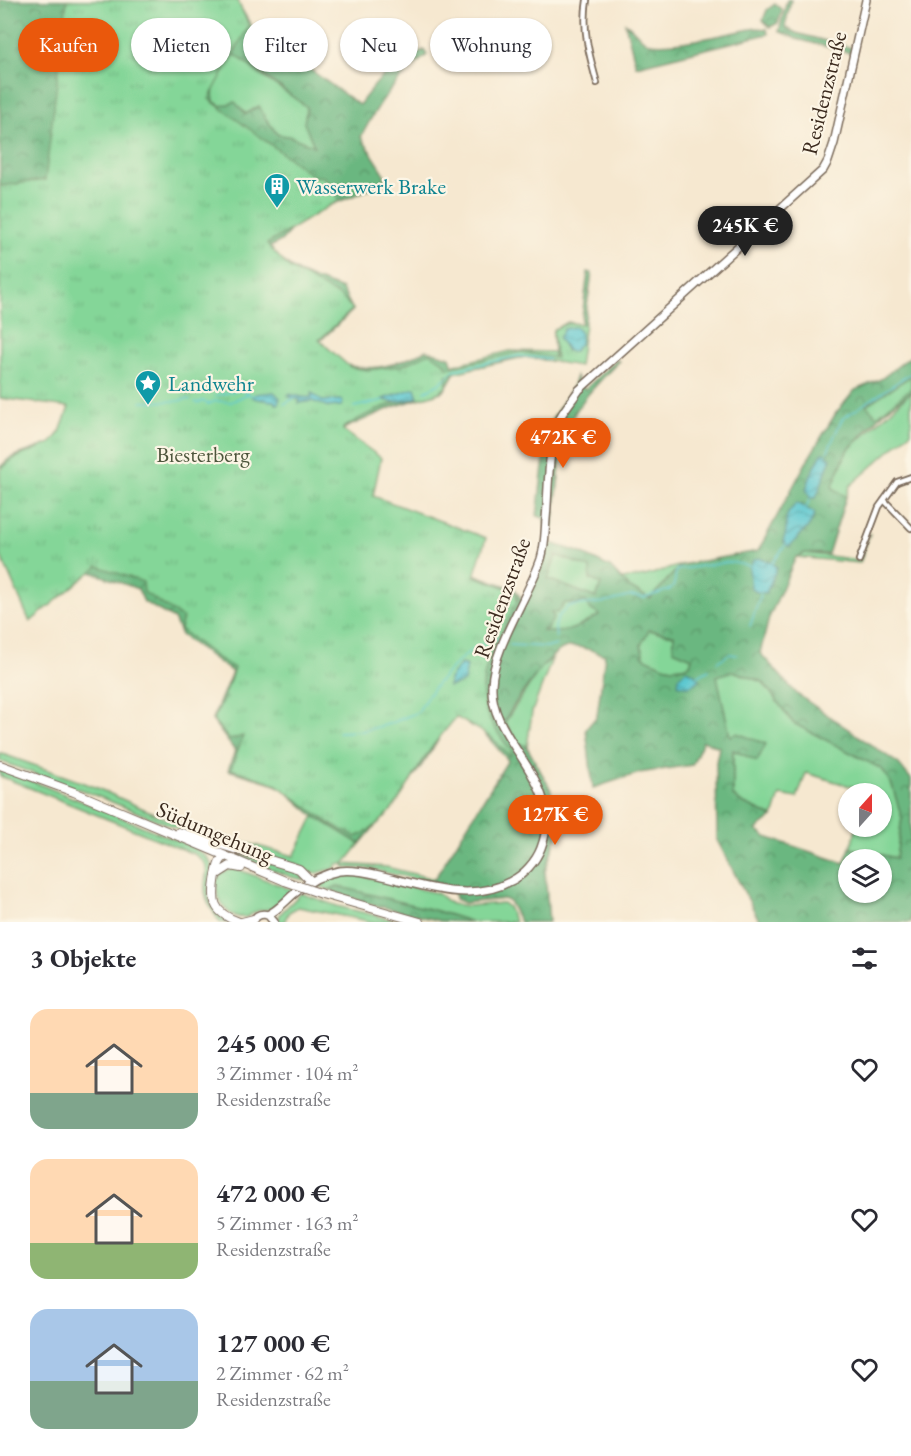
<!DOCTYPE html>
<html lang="de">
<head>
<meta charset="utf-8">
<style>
	:root { --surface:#fff; --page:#f2f2f3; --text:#2b2b33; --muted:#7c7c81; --accent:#ea580c }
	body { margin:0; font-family:"EB Garamond",serif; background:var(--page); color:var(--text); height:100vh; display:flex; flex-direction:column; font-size:22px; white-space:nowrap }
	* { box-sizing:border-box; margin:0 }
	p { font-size:20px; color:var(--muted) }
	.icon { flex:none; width:33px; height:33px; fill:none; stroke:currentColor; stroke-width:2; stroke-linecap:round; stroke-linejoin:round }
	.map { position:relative; height:922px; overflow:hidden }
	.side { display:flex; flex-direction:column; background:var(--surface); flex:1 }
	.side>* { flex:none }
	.hud { position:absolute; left:18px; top:18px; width:600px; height:54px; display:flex; gap:12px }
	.needle { width:39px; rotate:21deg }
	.buttons { position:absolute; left:838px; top:783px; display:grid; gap:12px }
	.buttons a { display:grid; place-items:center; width:54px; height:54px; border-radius:50%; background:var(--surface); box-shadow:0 2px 4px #0004; font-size:30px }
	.price { position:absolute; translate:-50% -51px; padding:0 14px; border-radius:21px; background:var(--accent); color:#fff; font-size:20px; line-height:39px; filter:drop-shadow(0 2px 3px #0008) }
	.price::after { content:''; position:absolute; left:50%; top:36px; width:18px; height:14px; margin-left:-9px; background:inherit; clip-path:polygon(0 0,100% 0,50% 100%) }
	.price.current { background:#222; color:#fff }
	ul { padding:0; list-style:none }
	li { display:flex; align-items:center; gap:18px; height:150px; padding:0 30px }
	li span { display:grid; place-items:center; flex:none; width:168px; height:120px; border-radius:18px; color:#555 }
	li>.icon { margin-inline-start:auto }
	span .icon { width:72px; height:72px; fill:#fffc; stroke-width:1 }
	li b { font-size:26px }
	h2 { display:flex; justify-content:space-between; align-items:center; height:72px; padding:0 30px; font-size:26px }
	.pill { padding:0 21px; border-radius:27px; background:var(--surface); box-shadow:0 2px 4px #0004; font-size:21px; line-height:54px }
	.pill.current { background:var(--accent); color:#fff }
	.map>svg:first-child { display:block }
</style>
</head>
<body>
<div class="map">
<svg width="911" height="922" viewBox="0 0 911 922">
	<defs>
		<pattern id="forest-crowns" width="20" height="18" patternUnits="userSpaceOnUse" patternTransform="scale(1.5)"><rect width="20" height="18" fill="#6bb780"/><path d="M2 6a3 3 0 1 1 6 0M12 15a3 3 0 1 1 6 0" fill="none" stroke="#599568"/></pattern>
		<pattern id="park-tufts" width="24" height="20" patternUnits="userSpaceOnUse" patternTransform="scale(1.5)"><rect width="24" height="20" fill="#84d698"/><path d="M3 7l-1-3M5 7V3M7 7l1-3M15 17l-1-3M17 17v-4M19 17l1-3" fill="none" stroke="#73b883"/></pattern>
		<pattern id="water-waves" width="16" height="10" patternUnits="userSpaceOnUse" patternTransform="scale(1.5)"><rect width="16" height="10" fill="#5bc8d0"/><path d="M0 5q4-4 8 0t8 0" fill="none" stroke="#4ca3a8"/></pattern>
	</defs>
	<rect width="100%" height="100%" fill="#fcf5e5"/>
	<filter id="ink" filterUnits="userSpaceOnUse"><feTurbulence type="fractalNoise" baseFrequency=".0167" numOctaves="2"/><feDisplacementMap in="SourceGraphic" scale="12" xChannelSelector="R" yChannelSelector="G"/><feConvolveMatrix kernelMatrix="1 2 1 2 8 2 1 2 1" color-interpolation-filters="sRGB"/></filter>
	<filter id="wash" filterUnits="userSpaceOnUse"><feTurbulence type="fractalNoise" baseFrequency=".008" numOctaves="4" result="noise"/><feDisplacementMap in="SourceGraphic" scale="24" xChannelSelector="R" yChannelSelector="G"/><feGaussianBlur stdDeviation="1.35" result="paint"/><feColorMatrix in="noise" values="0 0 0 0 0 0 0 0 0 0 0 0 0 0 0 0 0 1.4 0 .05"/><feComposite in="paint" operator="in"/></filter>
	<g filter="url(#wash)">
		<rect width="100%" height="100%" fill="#f6e8d0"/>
		<path fill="#84d698" stroke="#60805b" stroke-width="1.5" d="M235 54 262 76 307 107 314 147 289 136 278 135 266 119 259 106 246 114 221 106 214 102C210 82 222 68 235 54Z
			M510 351 554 352 579 361 578 365 524 357 455 372 453 365Z
			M911 392V432L850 486 846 497 832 487 847 451Z
			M870 533 860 563 796 557 805 553 859 560Z
			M556 555 591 568 601 584 596 598 548 580Z
			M681 565 650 599 630 588 621 579 645 576Z
			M585 601 599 613 598 616C577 628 566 635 542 631 547 620 551 606 564 603 572 601 577 604 585 601Z
			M648 630 674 635 692 658 690 665C672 672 660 665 644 657L640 645Z
			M552 659 532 712 527 747 517 742 505 722 541 667Z
			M733 671 763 682 793 723 882 769 892 785 902 818 896 858 850 848 857 827 882 826V794L857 793 853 787 806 773 797 798 780 795 773 817 742 803 733 795V749L757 761 730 736 716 675Z
			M0 753 95 787 164 818 189 827 294 856 314 816 360 844 344 864 386 867 434 879 432 883 370 869 346 868 343 864H337L336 867 333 869C313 873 317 878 298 865L184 831 82 790 70 787 0 761Z
			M0 768 181 842C191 847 207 853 211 864 215 872 209 879 209 887 207 902 217 915 229 922H220C213 913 207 904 205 892 203 872 215 869 194 854L0 776Z
			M195 839 292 870 299 873 305 880 291 877Z
			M231 869H237L293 890 271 909C267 910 264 909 261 910 251 912 249 921 235 916 221 911 209 884 222 873 225 871 228 871 231 869Z
			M345 874 359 875 437 893 451 904 468 906 503 903 508 907 515 922H472L437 911 337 887 329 890 314 884 333 876Z
			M301 893 337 906 402 922H373L298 907 289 912 284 922H278L280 914Z"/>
		<path fill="url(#forest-crowns)" stroke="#53704f" stroke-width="1.5" fill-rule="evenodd" d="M0 0H72L48 181 0 190Z
			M236 0 252 27 359 105C379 78 392 63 424 50L427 55C393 82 381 99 361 137L383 171 386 182 319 210 298 222 281 241 270 247C288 273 315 279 342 289L353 310 320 341C325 347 332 358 339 362 367 375 401 364 426 350L450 357 455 372 444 391 393 407 345 428 336 446 334 516 457 568 515 589 522 600 539 572 548 543 544 518 537 516 548 425 572 388 576 376 579 384 585 389 616 360 619 361C600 381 577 402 568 428 561 448 560 471 557 492 554 508 556 528 548 542L579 552 610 567 630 588 650 599 681 565 758 551 808 459 836 413 855 390 881 379 911 356V392L886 410 847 451 832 487 846 497 828 554 805 553 796 557 769 618 760 653 797 694 899 764 911 779V922H760L717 840 716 762 719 747 703 741 692 765 639 773 593 788 586 729 597 716 605 655C592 651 578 644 564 648 548 654 512 705 505 722L517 742 527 747 551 790 557 835 545 871 549 922H520L509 901 504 899 464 903 455 899 454 889 432 883 508 760 457 703C434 756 397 800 360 844L314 816 283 789 269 782 228 770 235 751 212 720 232 672 181 635 174 619 144 602 138 589 77 567 55 480 0 467 10 458 51 443 60 432 70 407 125 345ZM234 54 307 107 304 123 314 146 289 136 278 135 266 119 259 106 246 114 235 102 221 106 214 102C210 82 222 69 234 54ZM556 555 590 568V579L601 584 596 598 548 579ZM585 601 591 610 599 614 598 616C578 627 567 635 543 631L548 628 554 617 551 612 557 613 565 603 578 604ZM649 630 674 635 673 650 692 658 690 665C672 672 660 665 644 657L641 645ZM733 671 763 682 793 723 882 769 892 785 902 818 896 858 850 848 844 863 766 837 756 830 773 817 742 803 733 796V750L757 761 766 744 737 733 730 736 717 676ZM849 860H882V892H849Z
			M787 0H791L785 27 796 33 852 48 851 53 797 39 779 31Z
			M775 4 782 10 778 23 770 27 763 20 767 10Z
			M625 23C634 28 641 41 650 43 675 47 729 33 756 28L767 29 768 34 636 66Z
			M588 272 592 273 579 361 554 357 553 330 568 322 581 325Z
			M337 886 437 911 472 922 440 921 370 904 329 890Z"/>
		<path fill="url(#park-tufts)" stroke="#60805b" stroke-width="1.5" d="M67 0H237L249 25 209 99 313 176 324 177 339 200 267 244 289 268 341 297 353 309 319 340 350 367 367 370 401 366 430 353 446 364 447 368 521 352 556 358 553 332 554 329 568 323 585 324 579 366 527 357 511 359 446 375 447 386C433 400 413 398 394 403 376 409 359 418 343 428V430L381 458 373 496 486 538 474 576 512 590 516 594 517 601C500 636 472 674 487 714 493 728 504 741 512 753L510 756 491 737 456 717C448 728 438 738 430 750 407 782 396 820 356 837L331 824 274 783 231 769 243 736 230 740 213 720 224 698 234 668 216 657 180 629 183 618 144 592 143 582 98 566 30 622 0 554V470L15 458 51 443 60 432 69 407 0 398V186L45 180Z
			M911 376V388L877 416 866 405Z"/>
		<path fill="url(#water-waves)" stroke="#4b7977" stroke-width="1.5" d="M574 327 578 329 581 334 580 344 574 351H567L559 338 564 329Z
			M415 388 418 397C408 401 392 404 383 399Z
			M274 392 280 398 278 404H276L274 401C269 401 255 399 252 397L256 394Z
			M312 393 322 401 342 400 343 403 341 406 329 407 312 401 299 403 300 400 288 396 289 394C297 395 302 399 311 397Z
			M823 452 831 458 816 498H810L806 489 813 470Z
			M797 503 815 513 810 525 789 547 783 541C792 522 777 522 797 503Z
			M759 558 772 563 777 568 766 593 756 592 751 588 749 569 753 560Z
			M461 664 467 666 464 682 449 687V679Z
			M686 670 694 673 699 680C691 687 687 688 678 684L679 677Z"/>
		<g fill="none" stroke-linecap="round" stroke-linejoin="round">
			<path stroke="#5bc8d0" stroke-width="1.5" d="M425 391 439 384 454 370 518 356 549 359
				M215 396 239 390 248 393
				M141 402 178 401 187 399 190 400
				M195 402 198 403 203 401 208 404 216 401 231 402 247 394 255 396
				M284 404 296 397
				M354 407 384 400
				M826 455 842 419 911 373
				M806 508 810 499
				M772 564 786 544
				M750 626 761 594
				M556 638 555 627 558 617 569 606 608 602 631 596 644 598 669 590 673 587 675 580 676 570 729 562 751 566
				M510 645 550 647 556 645
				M717 662 729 654 737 655
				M697 677 709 670
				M338 732 362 731 389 724 418 712C430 689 450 668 470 651 477 645 487 644 495 638L499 640"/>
		</g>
	</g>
	<g filter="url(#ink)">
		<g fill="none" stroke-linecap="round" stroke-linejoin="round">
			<g stroke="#7c6c5c" stroke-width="8">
				<path id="street" d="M587 0C582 30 589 54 597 83
					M884 500 911 528
					M859 560 879 507 897 482 911 477"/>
			</g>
			<g stroke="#7c6c5c" stroke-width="10">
				<path id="secondary" d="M267 915C278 911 286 900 295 893 308 882 322 874 339 871 352 869 366 872 379 875 422 885 470 904 511 881 524 875 536 861 541 848 567 781 489 743 492 685 493 648 528 597 541 559 545 546 545 532 546 519 549 486 547 447 561 416 566 407 573 399 579 390L823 170 828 161 834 143 866 0
					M252 922C256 915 261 913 268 915L274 922"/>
			</g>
			<g stroke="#7c6c5c" stroke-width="10">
				<path id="primary" d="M0 765 74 792 285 881
					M179 832 299 869 311 881
					M224 857C218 862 218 867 216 875 212 900 211 912 239 922
					M216 875 230 866 241 868
					M322 894 420 922
					M242 922 254 919"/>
			</g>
			<use href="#street" stroke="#fff" stroke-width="4.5"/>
			<use href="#secondary" stroke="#fff" stroke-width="7"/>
			<use href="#primary" stroke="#fff" stroke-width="8"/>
			<g stroke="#7c6c5c" stroke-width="10" stroke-linecap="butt">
				<path id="primary-bridge" d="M285 881 322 894"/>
			</g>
			<use href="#primary-bridge" stroke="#fff" stroke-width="8"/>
		</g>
	</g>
	<defs>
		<g id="building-pin" transform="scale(1.35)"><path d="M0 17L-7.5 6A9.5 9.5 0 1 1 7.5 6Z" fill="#0f9aa8" stroke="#fcf5e5"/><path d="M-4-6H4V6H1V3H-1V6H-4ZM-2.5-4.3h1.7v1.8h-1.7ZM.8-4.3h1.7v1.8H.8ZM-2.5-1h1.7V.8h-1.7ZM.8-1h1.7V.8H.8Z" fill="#fff"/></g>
		<g id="sight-pin" transform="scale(1.35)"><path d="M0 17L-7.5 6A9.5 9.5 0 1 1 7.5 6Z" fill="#0f9aa8" stroke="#fcf5e5"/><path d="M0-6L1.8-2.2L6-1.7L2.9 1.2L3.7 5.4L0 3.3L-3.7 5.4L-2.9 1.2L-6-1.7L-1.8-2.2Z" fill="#fff"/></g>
	</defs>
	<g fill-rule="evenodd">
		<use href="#building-pin" x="277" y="186"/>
		<use href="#sight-pin" x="148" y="383"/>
	</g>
	<g text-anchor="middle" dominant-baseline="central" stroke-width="4.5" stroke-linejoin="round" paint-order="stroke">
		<g font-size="22" fill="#3b2a1e" stroke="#fcf5e5">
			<text transform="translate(824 93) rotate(-76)">Residenzstraße</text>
			<text transform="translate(502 598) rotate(-70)">Residenzstraße</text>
			<text transform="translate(215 832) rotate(23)">Südumgehung</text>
		</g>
		<g font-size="22" fill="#0d838f" stroke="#fcf5e5" text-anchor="start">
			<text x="296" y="186">Wasserwerk Brake</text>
			<text x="168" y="383">Landwehr</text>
		</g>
		<g font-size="22" fill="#4d553c" stroke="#fcf5e5">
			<text x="203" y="454">Biesterberg</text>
		</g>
	</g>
</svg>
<div class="buttons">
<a><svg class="needle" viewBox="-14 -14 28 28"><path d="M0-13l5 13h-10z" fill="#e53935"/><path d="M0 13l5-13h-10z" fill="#7c7c81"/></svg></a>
<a><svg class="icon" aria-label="layers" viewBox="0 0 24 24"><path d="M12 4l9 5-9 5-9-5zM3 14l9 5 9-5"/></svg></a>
</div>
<b class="price current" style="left:745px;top:257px">245K €</b>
<b class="price" style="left:563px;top:469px">472K €</b>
<b class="price" style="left:555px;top:846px">127K €</b>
<div class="hud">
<a class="pill current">Kaufen</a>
<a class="pill">Mieten</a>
<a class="pill">Filter</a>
<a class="pill">Neu</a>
<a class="pill">Wohnung</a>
</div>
</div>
<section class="side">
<h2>3 Objekte<svg class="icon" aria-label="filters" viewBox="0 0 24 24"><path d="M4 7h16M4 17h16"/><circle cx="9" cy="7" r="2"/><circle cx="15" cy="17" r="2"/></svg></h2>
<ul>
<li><span style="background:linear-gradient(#ffd9b3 70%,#7fa58c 0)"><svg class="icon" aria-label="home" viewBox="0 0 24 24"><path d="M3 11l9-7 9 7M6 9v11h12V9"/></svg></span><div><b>245 000 €</b><p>3 Zimmer · 104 m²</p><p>Residenzstraße</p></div><svg class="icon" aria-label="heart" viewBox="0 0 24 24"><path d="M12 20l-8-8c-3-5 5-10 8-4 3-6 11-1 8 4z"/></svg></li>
<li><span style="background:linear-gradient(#ffd9b3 70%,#8fb573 0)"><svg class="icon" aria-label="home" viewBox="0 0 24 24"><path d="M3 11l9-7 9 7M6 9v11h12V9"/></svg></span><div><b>472 000 €</b><p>5 Zimmer · 163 m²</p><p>Residenzstraße</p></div><svg class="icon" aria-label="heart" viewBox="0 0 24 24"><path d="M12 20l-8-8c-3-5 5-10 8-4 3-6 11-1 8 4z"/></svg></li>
<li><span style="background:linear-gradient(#a9c7e8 60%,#7fa58c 0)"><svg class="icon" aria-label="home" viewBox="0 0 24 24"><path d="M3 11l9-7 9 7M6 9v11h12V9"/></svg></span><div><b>127 000 €</b><p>2 Zimmer · 62 m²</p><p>Residenzstraße</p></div><svg class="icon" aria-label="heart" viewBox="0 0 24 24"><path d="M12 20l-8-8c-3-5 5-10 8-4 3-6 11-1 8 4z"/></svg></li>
</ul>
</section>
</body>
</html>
